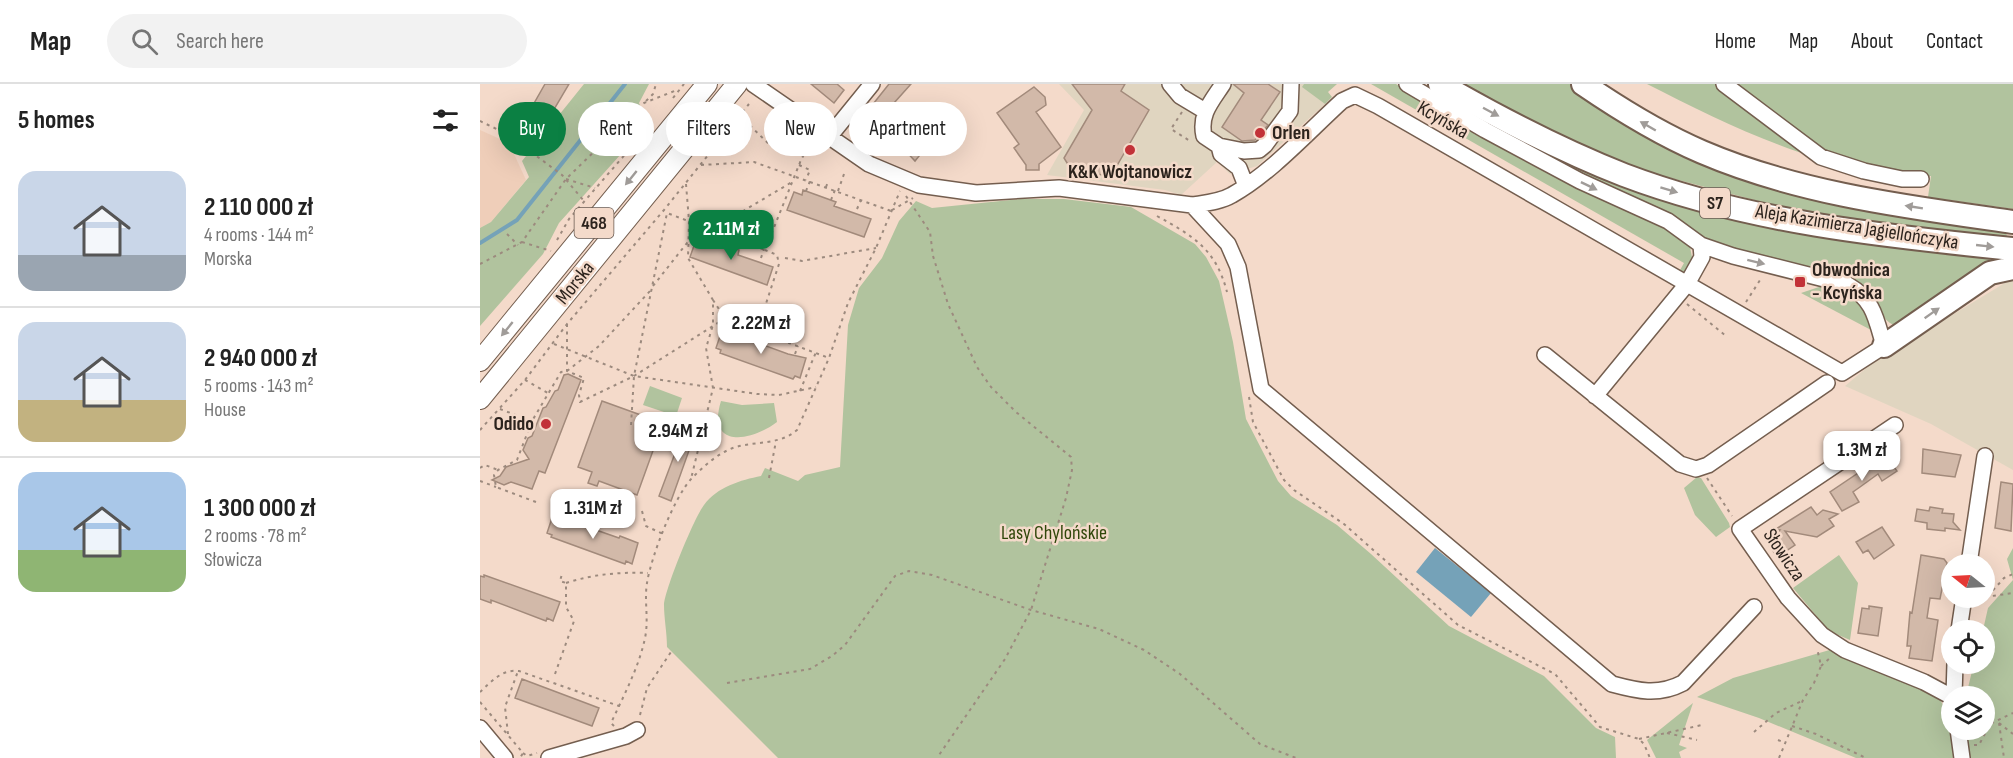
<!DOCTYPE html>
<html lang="en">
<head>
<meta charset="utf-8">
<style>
	:root { --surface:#fff; --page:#f2f2f2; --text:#222; --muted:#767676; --line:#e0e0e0; --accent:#0b8043 }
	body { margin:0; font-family:"Sofia Sans Condensed",sans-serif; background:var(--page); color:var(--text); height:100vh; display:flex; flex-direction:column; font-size:22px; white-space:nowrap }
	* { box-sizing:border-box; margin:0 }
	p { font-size:20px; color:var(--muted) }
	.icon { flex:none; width:33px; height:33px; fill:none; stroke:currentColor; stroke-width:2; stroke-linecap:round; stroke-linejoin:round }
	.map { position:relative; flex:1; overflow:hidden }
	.details { display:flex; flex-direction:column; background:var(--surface); width:480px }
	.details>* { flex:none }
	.banner { position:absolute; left:18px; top:18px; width:570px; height:54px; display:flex; gap:12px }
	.needle { width:39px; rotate:288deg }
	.tools { position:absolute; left:1461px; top:470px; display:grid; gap:12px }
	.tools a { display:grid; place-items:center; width:54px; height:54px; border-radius:50%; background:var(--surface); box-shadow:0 6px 24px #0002; font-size:30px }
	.price { position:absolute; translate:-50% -51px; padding:0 14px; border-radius:12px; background:#fff; color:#222; font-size:20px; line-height:39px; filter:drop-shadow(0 2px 3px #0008) }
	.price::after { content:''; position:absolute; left:50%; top:36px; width:18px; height:14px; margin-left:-9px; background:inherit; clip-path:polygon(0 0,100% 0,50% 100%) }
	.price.active { background:var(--accent); color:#fff }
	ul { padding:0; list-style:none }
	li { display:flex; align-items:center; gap:18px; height:150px; padding:0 18px }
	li+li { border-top:2px solid var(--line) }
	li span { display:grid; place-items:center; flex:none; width:168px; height:120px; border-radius:18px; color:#555 }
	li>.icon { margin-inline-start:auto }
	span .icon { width:72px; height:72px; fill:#fffc; stroke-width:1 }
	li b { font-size:26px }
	h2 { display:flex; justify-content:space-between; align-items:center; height:72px; padding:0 18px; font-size:26px }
	.chip { padding:0 21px; border-radius:27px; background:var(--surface); box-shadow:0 6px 24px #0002; font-size:21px; line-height:54px }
	.chip.active { background:var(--accent); color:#fff }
	header { display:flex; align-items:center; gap:36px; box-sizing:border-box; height:84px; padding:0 30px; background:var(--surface); border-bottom:2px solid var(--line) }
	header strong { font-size:28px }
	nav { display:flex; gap:33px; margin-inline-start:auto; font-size:21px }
	.search { width:420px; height:54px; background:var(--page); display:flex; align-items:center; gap:15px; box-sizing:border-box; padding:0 21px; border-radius:33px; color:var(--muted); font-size:22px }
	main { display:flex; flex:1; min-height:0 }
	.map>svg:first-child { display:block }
</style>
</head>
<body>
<header>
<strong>Map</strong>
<div class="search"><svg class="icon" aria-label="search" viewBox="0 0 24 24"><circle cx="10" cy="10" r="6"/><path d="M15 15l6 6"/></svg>Search here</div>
<nav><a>Home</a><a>Map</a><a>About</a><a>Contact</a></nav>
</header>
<main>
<section class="details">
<h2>5 homes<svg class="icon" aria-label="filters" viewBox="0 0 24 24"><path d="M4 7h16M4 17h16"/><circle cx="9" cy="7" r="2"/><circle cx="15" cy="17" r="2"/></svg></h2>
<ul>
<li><span style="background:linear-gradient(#c9d6e8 70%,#9aa5b1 0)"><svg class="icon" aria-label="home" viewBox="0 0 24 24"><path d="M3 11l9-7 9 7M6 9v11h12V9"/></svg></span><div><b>2 110 000 zł</b><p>4 rooms · 144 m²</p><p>Morska</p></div></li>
<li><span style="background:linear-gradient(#c9d6e8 65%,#c2b280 0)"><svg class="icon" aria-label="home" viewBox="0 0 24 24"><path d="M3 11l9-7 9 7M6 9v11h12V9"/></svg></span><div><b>2 940 000 zł</b><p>5 rooms · 143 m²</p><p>House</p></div></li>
<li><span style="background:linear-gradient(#a9c7e8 65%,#8fb573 0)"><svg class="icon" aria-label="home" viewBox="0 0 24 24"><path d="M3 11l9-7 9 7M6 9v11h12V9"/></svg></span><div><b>1 300 000 zł</b><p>2 rooms · 78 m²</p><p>Słowicza</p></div></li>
</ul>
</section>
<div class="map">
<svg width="1533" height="674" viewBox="0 0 1533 674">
	<rect width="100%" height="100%" fill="#f4daca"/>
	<path fill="#e0d5c0" d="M579 0H824L823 3 845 20 777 82 750 90 737 78 701 111 685 106 567 91 604 26Z
		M1533 194V386L1451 340 1365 302 1390 281Z"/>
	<path fill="#efceb9" d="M0 46 29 59 46 96 11 138 0 144Z"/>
	<path fill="#b1c39e" d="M104 0H169L159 19 168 40 79 139 63 170 0 242V144L11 138 49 93 42 77Z
		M824 0H857L848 8 852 13 845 20 822 3Z
		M891 0H916L960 27 1118 113 1187 143 1210 163 1213 178 1209 187 1199 188 1204 179Z
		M938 0H944L978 20 1087 77 1521 174 1523 177 1417 242C1396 237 1398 205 1367 194 1327 180 1283 176 1243 164 1218 156 1186 135 1162 122 1086 84 1012 42 938 0Z
		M982 0H1094L1151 44 1209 75 1296 105 1526 148 1527 153 1409 140 1297 122 1168 88 1085 55Z
		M1167 0H1533V125L1448 113 1451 92C1351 93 1254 44 1167 0Z
		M540 115H584L651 123 715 160 726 173 739 197 753 258 766 335 798 397 811 412 857 441 891 470 969 542 1064 592 1116 644 1135 653 1136 674H298L187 563C187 549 184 534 184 521 185 505 214 434 224 421 237 403 261 396 281 392L285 384 318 397 325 391 360 383 368 241 379 204 402 174 419 137 436 117 452 124Z
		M1348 200C1379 210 1384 213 1391 246L1321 209Z
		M170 302 202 314 196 332 163 321Z
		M241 317 262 321 294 319 297 338C271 358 226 365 241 317Z
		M1217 393 1221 394 1249 439 1250 443 1236 453 1215 431 1204 404Z
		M1533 464V674H1486L1484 645H1504V612H1486L1494 579H1504V546H1503L1508 524 1533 496 1527 475Z
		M1359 471 1378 499 1370 556 1349 547 1313 504Z
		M1353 565 1457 611 1470 632 1476 674H1376L1279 634 1217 613 1253 594Z
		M1213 619 1199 661 1207 664 1199 668 1201 674H1176L1167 656Z"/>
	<path fill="#75a2b8" d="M955 464 1011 509 991 533 936 488Z"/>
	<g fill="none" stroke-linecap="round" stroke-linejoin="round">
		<path stroke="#75a2b8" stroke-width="4" d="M0 159 37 136 145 0"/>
	</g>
	<path fill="#d2b9a9" stroke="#a28a7b" stroke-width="1.5" d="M65 0H89L53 61 36 51Z
		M331 0H357L364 6 354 19Z
		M409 0H431L406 28 413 33 400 49 382 34Z
		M592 0H645L641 7 669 26 631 92 592 87 584 74 612 26Z
		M753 0H788L800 8 781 36 788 41 775 56 762 57 742 43 764 9Z
		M554 3 565 13 566 21 556 28 581 63 559 80V86H546V81L534 64 539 60 517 29Z
		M440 46 458 61 447 71 443 67 435 77 422 63 435 47 437 50Z
		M323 106 356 118 354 122 391 135 384 153 307 126 314 108 322 111Z
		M227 155 259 166 258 171 293 183 287 201 210 173 216 156 225 159Z
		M242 246 308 270 326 274 320 294 315 292 313 295 240 269 241 266 236 264Z
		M88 290 101 296 65 389 59 387 52 405 31 398 24 401 12 396 20 392 26 383 49 375 43 366 48 354 52 352 63 324 66 323 75 307 78 306 84 291Z
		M122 317 183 339 157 411 119 397 117 402 108 399 112 388 98 383Z
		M206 340 217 344 191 417 179 412Z
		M1443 365 1481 371 1475 393 1442 389Z
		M1405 371 1417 387 1402 397 1398 390 1380 403 1373 408 1379 418 1362 427 1350 408Z
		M1521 398 1533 400 1531 447 1515 444Z
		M1331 423 1337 431 1343 426 1358 430 1349 435 1354 442 1337 453 1305 447 1315 461 1297 473 1287 458 1300 446 1296 445Z
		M1450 423 1463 425 1462 429 1474 430 1473 438 1480 446 1465 444V447L1447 445V439L1435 437 1437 425 1449 427Z
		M73 431 139 454 140 452 158 459 152 480 146 477 145 480 71 453 72 451 67 449Z
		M1402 443 1414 461 1394 475 1388 466 1383 469 1376 458Z
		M1441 471 1464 475 1467 479 1460 515 1450 514 1447 534 1458 536 1452 577 1429 574 1431 562H1427L1430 528 1432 529Z
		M4 491 80 518 73 537 67 534 66 537 11 516V519L0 515V492L4 493Z
		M1389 522 1402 524 1398 552 1378 549 1382 524 1389 525Z
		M42 595 119 624 112 642 35 614Z"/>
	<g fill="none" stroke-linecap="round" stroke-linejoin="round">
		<g stroke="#745e4f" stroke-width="18">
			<path id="minor" d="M273 0 389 80 439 101 496 109 579 104 712 121C725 119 740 118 752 111 790 90 829 47 862 17L875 11 898 22 1362 289 1404 262C1396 235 1394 216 1368 201L1253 172 1221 161 1188 137 1100 97 1005 46 927 0
				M690 0 700 12 725 27
				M743 0C732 17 719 30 724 52L739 62 764 67 779 66 785 61 810 27 811 0
				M1244 0 1341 73 1384 87 1422 95H1441
				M349 53 392 0
				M739 62 741 70 759 84 766 102
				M712 121 748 160 758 183 781 305 1132 600C1158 607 1178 612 1203 599L1274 523
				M1065 271 1200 380 1216 385 1228 381 1347 299
				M1115 312 1207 200 1222 173 1221 161
				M1415 341 1260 445 1308 514 1342 551 1365 566 1444 598 1472 613
				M1489 480 1505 372
				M1479 546 1484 513
				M1474 612 1475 579
				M0 644 25 674
				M1478 645 1482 674
				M69 674 146 652 157 646"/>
		</g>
		<g stroke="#745e4f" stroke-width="22">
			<path id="major" d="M0 277 227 0
				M0 315 257 0"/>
		</g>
		<g stroke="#745e4f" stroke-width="26">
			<path id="highway" d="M960 0C1019 34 1080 66 1144 91 1268 138 1402 152 1533 165
				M1103 0C1141 26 1180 50 1222 68 1320 110 1428 123 1533 138
				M1404 262 1510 189 1533 184"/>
		</g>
		<path stroke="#9c8a7e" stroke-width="2" stroke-dasharray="3 4.5" stroke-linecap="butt" d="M193 14 204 0
			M166 17 173 10 176 0
			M702 28 691 45 710 57
			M259 31 291 62
			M0 37 27 50 82 91 104 117
			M221 81 274 78 411 127
			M319 81 330 86 326 96
			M86 95 115 104
			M206 100 209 137 208 174 233 216V241L226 264 233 304 211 395
			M346 103 348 98
			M326 107 330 97
			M358 107 364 90
			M426 112 450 148 453 172 468 220 497 283 511 303 536 328 591 373 592 386 586 414 551 526 525 575 457 674
			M351 116 355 106
			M377 125 381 116
			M412 126 433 114
			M677 132C713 152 736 165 747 208
			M27 150 38 161
			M77 156 89 135 168 44
			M229 156 233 145
			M42 158 71 167
			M255 165 259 155
			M281 174 284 165
			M305 174 322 177 396 164
			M0 180 42 158 86 95 164 19 197 6
			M173 202 207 159 225 143 248 136 312 98
			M233 216 246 236 309 259
			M1266 218 1282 193
			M1207 220 1246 252
			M87 240V287L104 294 99 311 100 318 154 292 252 230
			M277 247 299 180 297 171 285 166
			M258 249 261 241
			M312 251 309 259 349 274
			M285 259 288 251
			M74 260 154 292 277 310 299 311 336 303
			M315 270 318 262
			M45 296 68 309
			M320 307 336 268
			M769 313 773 338 804 396 814 406 864 440 978 541 1075 590 1120 643 1159 655 1164 660 1170 674
			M20 325 51 337
			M151 341 154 292 187 129 285 166 321 76 331 57
			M0 346 45 296 87 240 184 126 269 20
			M0 384 5 381 18 386
			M289 394 296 357
			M1227 394 1252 432
			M0 397 16 403
			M56 418 16 403 14 391 18 386 37 376 52 337 81 288 87 287 119 262 170 207
			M162 427 166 442 183 450
			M86 499C114 490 139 488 168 489
			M1508 512 1524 494 1533 490
			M1498 514 1533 509
			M1341 582 1350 574
			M75 590 94 537 86 523V499L80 497 82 490
			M247 599 330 585 352 572 365 561 415 492 429 487 452 491 551 526 619 545 664 566 700 590 780 660 816 674
			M0 608C12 597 22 585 39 587L139 622
			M0 618 43 669 40 674
			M160 631 167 604 193 565
			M1519 639 1524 674
			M1519 639 1533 650
			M134 642 131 639C144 611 159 583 165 554 169 535 164 517 167 499 171 473 194 413 212 394 224 382 239 368 256 363 277 357 300 361 317 346L349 274 368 219 396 164 420 107
			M1312 642 1336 650 1386 674
			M1274 648 1296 629 1322 617
			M1187 649 1217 656
			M28 650 25 623 38 587
			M1159 655 1222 641
			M1298 656 1305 659
			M1494 661H1499L1510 640 1533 629
			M43 669 47 672 57 669
			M1299 674 1323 616 1334 599 1341 582 1337 564"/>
		<use href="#minor" stroke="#fff" stroke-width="15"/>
		<use href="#major" stroke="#fff" stroke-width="20"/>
		<use href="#highway" stroke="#fff" stroke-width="22"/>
	</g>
	<defs><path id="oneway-solid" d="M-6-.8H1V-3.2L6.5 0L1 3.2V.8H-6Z" transform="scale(1.5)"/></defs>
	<g fill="#a09c99">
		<use href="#oneway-solid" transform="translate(1011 28) rotate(28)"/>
		<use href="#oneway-solid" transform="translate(1168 42) rotate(-150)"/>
		<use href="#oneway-solid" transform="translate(151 94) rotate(129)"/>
		<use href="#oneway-solid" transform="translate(1109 102) rotate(26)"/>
		<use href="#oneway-solid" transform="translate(1189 106) rotate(17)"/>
		<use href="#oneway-solid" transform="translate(1434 123) rotate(-171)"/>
		<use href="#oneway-solid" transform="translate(1505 162) rotate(6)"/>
		<use href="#oneway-solid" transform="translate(1276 178) rotate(14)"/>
		<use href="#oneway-solid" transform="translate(1452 229) rotate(-35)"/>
		<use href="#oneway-solid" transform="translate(27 245) rotate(129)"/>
	</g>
	<g fill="#c23238" stroke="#f4daca" stroke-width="2">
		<circle cx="780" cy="49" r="6"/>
		<circle cx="650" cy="66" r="6"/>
		<rect x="1314" y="192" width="12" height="12" rx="3"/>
		<circle cx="66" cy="340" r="6"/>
	</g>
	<g text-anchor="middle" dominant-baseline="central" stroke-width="5" stroke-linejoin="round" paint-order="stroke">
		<g fill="#f4daca" stroke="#685a51" stroke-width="1.5">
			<rect x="1220" y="104" width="30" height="30" rx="4.5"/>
			<rect x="94.5" y="124" width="39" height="30" rx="4.5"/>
		</g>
		<g font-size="18" font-weight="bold" fill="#2c231d">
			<text x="1235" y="119">S7</text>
			<text x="114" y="139">468</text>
		</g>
		<g font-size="20" fill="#2c231d" stroke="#f4daca">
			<text transform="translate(963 36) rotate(30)">Kcyńska</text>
			<text transform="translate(1377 143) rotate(9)">Aleja Kazimierza Jagiellończyka</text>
			<text transform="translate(95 199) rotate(-51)">Morska</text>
			<text transform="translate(1304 471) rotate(56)">Słowicza</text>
		</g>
		<g font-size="20" font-weight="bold" fill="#2c231d" stroke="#f4daca" text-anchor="start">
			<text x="792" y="49">Orlen</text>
			<text x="650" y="88" text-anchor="middle">K&amp;K Wojtanowicz</text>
			<text x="1332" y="186">Obwodnica<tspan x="1332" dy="23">- Kcyńska</tspan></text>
			<text x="54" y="340" text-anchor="end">Odido</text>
		</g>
		<g font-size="20" fill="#30470a" stroke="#f4daca">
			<text x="574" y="449">Lasy Chylońskie</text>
		</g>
	</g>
</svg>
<div class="tools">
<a><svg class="needle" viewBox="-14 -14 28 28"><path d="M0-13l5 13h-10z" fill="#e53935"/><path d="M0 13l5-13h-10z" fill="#767676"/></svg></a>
<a><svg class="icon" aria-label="locate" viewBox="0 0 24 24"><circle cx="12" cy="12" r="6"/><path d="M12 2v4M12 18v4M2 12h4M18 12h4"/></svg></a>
<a><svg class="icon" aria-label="layers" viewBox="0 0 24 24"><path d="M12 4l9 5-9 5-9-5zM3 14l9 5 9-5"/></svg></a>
</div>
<b class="price active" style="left:251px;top:177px">2.11M zł</b>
<b class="price" style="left:281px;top:271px">2.22M zł</b>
<b class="price" style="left:198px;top:379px">2.94M zł</b>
<b class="price" style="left:1382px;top:398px">1.3M zł</b>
<b class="price" style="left:113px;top:456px">1.31M zł</b>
<div class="banner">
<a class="chip active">Buy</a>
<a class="chip">Rent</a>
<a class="chip">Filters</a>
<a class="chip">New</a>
<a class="chip">Apartment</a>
</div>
</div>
</main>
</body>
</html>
